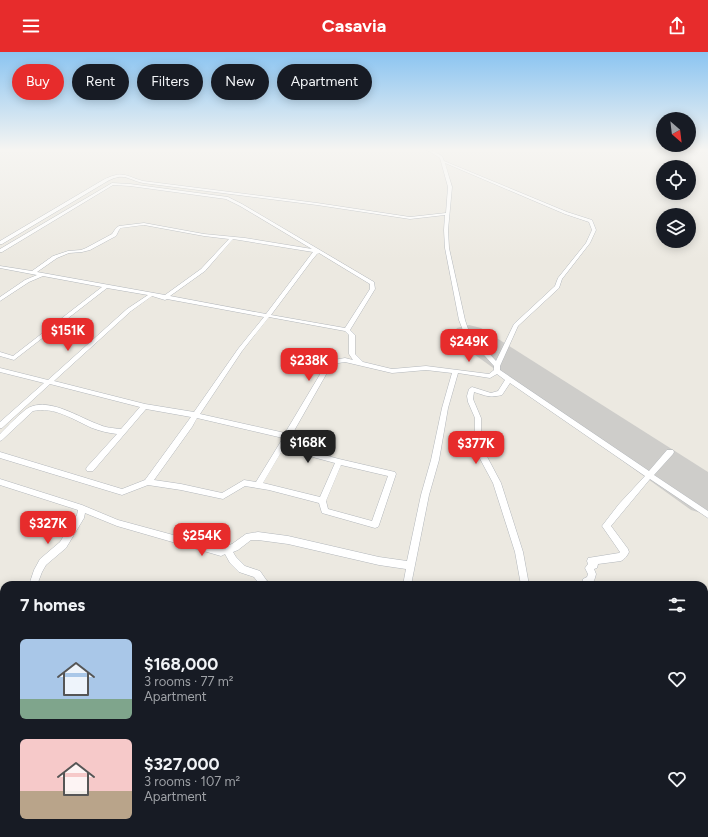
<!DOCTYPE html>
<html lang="en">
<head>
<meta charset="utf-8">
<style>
	:root { --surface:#171b24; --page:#20242c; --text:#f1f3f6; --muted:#9ea1a6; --accent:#e72c2c }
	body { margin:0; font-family:Figtree,sans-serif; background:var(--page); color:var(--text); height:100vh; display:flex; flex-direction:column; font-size:15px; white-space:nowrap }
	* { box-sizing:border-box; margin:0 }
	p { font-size:13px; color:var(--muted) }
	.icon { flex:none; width:22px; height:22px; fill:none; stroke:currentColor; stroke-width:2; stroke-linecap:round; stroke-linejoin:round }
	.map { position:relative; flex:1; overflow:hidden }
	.side { position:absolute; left:0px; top:529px; width:708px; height:256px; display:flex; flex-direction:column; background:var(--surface); border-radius:12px 12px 0 0; box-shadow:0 2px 10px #0003 }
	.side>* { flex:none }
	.hud { position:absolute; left:12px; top:12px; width:400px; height:36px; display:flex; gap:8px }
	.needle { width:26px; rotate:152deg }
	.fabs { position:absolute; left:656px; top:60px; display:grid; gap:8px }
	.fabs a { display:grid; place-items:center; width:40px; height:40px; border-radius:50%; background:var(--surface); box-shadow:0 2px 10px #0003; font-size:20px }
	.price { position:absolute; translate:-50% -34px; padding:0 9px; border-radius:8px; background:var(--accent); color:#fff; font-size:13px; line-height:26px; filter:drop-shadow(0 1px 2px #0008) }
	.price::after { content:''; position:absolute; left:50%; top:24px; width:12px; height:9px; margin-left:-6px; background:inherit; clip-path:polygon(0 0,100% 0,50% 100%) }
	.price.active { background:#222; color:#fff }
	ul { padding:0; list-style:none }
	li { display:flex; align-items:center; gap:12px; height:100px; padding:0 20px }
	li span { display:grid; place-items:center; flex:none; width:112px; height:80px; border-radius:6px; color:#555 }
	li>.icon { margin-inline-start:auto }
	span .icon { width:48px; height:48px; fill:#fffc; stroke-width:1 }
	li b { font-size:17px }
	h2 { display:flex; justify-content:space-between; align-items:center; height:48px; padding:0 20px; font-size:17px }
	.tag { padding:0 14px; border-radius:18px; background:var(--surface); box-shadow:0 2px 10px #0003; font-size:14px; line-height:36px }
	.tag.active { background:var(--accent); color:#fff }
	header { display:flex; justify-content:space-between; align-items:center; height:52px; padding:0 20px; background:var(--accent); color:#fff; font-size:18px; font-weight:700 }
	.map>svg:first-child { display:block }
</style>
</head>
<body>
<header><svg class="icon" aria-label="menu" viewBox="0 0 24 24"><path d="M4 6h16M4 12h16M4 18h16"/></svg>Casavia<svg class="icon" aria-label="share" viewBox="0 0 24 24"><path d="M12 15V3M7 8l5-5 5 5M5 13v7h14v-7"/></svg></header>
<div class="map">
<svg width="708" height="785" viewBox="0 0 708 785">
	<rect width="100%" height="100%" fill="#ece9e1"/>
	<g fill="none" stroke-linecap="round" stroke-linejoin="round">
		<path fill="#cecdca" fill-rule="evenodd" d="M469 273 481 276 708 420V463L691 458 457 290 452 283 457 276Z"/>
		<g stroke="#b3b7bb" stroke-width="1">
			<path id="street" d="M427 98H431L442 104 444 109 567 160 592 168 596 178 590 191 562 227 559 236 518 274 500 314V318L649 419 667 398H673L674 400 673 402 654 423 708 459V466L650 427 611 474 628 497 629 500C627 504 625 507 621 509L598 512 597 516 594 517 596 522C594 532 591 533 582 533L583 527 587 525 588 522 585 516 588 512 587 509 588 506 619 501 620 500 602 474 619 452 645 424 510 331 502 343C489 346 487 344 474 340L473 347 481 366V389L483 397 501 431 523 500 529 533H521L515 500 493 431 478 403 475 392V366L468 350 467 344 469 337 472 335 491 341 498 339 505 328 497 322 490 326 458 321 448 356 439 408 429 443 411 533H403L406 517 379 513 288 492 258 488H251L238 498 233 500 236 505 245 514 260 519 267 529 270 530 271 533H260L254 525 239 520 230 511 225 502 221 504 117 474 85 461 84 466 66 496 46 513 42 520 37 533H29L34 518 40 507 60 490 77 463 78 458 0 433V427L82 453 118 468 221 496 232 492 246 482 258 480 288 484 379 505 407 509 421 443 431 408 442 356 452 321 426 318 392 321 345 310 332 312 286 393 339 407 395 420 396 422 379 473 378 475 375 476 322 461 319 451 269 438 245 434 223 447 181 438 148 433 122 443 0 406V400L122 437 145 428 191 365 146 357 93 419H87L86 417 87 415 117 382C108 381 100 379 92 376 74 368 54 354 33 359L2 388 0 389V382C6 376 23 358 30 355 51 346 80 366 100 373 106 376 113 376 121 377L140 355 50 332 2 376H0V370L44 331 0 320V316L48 328 127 257 148 243 107 236 14 308 0 304V300L13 304 102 235 43 224 29 230 0 249V245L25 228 37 223 0 216V214L32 219 53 204 68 199 81 198 86 196 112 182 116 176 119 174 144 171 204 182 245 186 312 197 240 154 226 147 130 134 113 133 2 200H0V197L112 131 130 132 228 145 242 152 374 230 375 237 350 278 355 283V302L363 310 392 317 426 314 489 322 494 318V314L464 281 459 268 445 196 444 178 445 163 410 167 317 153 143 131C126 127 124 120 106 130L2 192H0V189L103 128C123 118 125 124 143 129L317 151 410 165 446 161 448 135 440 106ZM445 111 565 162 589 170 592 178 586 191 558 226 555 234 514 272 496 309 469 280 465 268 449 196 448 178 452 135ZM144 173 204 184 229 187 201 217 165 243 37 220 57 206 69 201 82 200 90 198 116 184 119 178 121 176ZM233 187 313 200 266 262 170 244 205 219ZM319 201 370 232V237L345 276 271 263 312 208 317 202ZM152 244 165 248 167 247 264 265 238 297 194 360 145 352 54 329 131 259ZM269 265 345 279 349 283V302L353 308 345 306 328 309 285 381 200 362 242 299ZM197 366 283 386 256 430 244 428 222 441 181 432 154 428 192 375ZM283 397 335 411 320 445 263 431ZM341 413 388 424 372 469 328 457 326 449Z
				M708 658V669L704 670V659Z
				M4 688V699L0 700V689Z
				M704 706 708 708V727L704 725Z
				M704 748H708V760H704Z
				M336 781H348L347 785H335Z
				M503 781H517L519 785H505Z
				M603 781H615L616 785H604Z
				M685 781H698L696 785H683Z"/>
		</g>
		<use href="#street" fill="#fff" fill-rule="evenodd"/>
	</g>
	<linearGradient id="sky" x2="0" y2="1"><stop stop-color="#8bc4f1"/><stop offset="0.47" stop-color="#f6f5f2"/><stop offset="1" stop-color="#f6f5f2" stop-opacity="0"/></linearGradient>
	<rect width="708" height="208" fill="url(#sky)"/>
</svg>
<div class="fabs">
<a><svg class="needle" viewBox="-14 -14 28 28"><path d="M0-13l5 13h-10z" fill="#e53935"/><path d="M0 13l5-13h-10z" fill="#9ea1a6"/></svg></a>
<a><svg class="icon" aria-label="locate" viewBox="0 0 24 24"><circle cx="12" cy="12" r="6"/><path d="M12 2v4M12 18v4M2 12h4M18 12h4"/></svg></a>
<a><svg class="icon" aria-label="layers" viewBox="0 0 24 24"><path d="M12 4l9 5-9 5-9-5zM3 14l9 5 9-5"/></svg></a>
</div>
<b class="price" style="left:68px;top:300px">$151K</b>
<b class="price" style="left:469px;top:311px">$249K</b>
<b class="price" style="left:309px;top:330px">$238K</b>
<b class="price active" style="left:308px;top:412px">$168K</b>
<b class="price" style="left:476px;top:413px">$377K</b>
<b class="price" style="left:48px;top:493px">$327K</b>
<b class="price" style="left:202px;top:505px">$254K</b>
<div class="hud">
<a class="tag active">Buy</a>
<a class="tag">Rent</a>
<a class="tag">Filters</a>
<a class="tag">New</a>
<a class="tag">Apartment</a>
</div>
<section class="side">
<h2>7 homes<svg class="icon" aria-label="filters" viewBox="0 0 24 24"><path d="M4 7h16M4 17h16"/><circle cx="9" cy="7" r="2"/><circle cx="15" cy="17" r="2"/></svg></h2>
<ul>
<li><span style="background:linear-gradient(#a9c7e8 75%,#7fa58c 0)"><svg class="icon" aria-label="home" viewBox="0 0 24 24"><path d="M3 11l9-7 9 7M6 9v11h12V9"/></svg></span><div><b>$168,000</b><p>3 rooms · 77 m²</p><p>Apartment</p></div><svg class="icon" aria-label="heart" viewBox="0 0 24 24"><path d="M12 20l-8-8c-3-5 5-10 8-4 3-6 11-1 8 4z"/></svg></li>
<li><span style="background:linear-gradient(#f6c9c9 65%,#b9a48a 0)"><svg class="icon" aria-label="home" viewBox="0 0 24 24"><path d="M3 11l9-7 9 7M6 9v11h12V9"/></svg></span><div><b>$327,000</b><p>3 rooms · 107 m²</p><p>Apartment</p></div><svg class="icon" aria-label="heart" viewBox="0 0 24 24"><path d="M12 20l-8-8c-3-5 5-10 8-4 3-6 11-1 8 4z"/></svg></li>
</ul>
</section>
</div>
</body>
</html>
